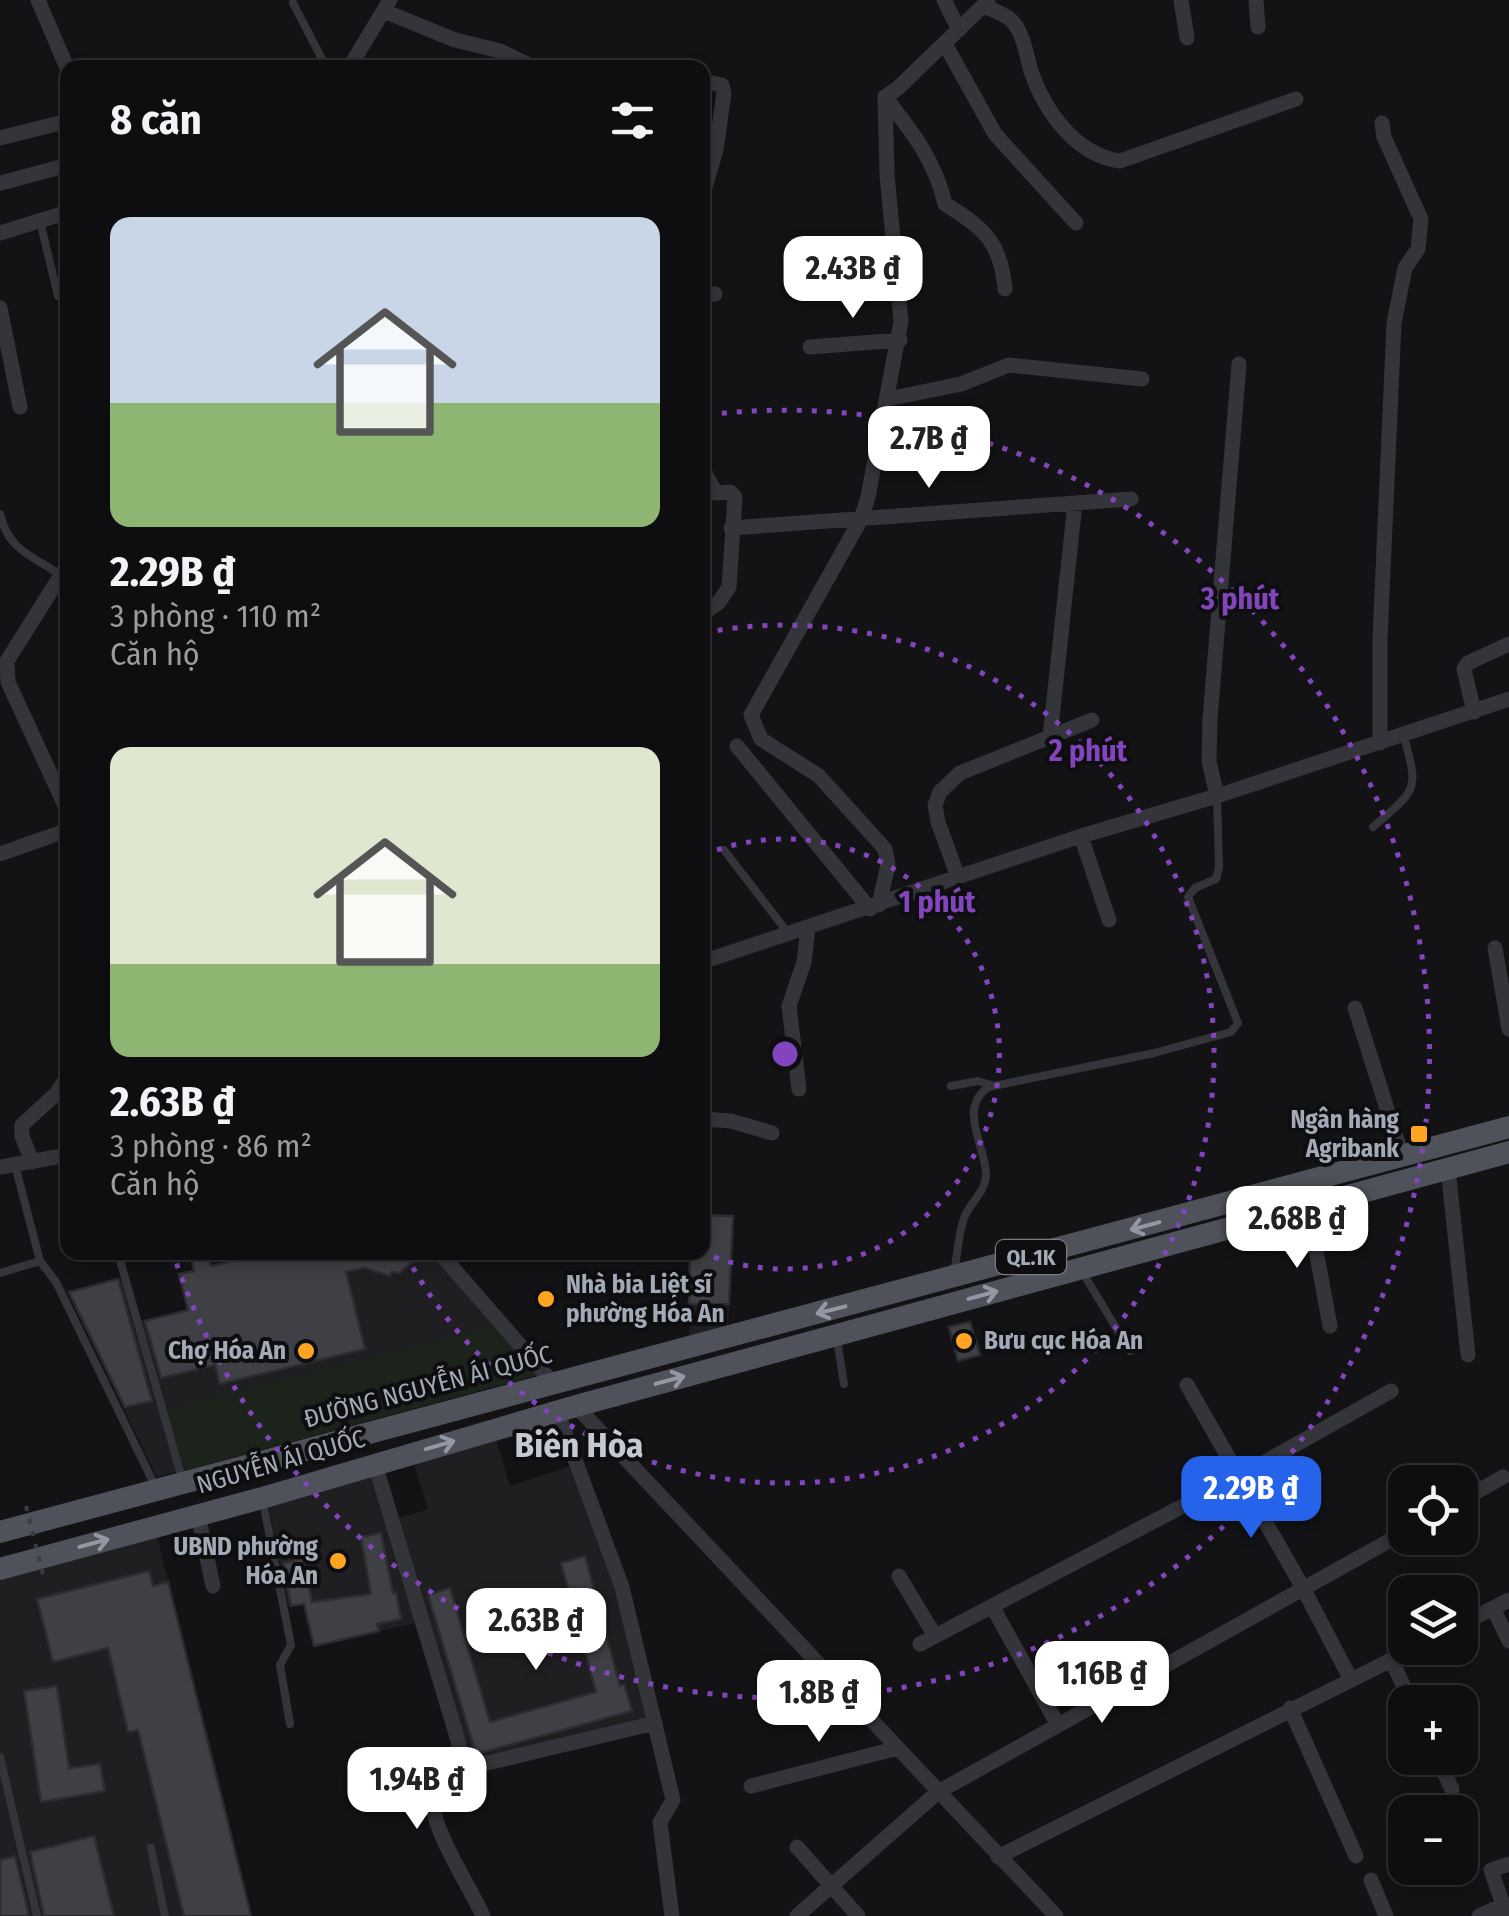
<!DOCTYPE html>
<html lang="vi">
<head>
<meta charset="utf-8">
<style>
	:root { --surface:#0e0e10; --page:#171719; --text:#f1f3f6; --muted:#9b9c9f; --line:#2e2e30; --accent:#2563eb }
	body { margin:0; font-family:"Fira Sans Condensed",sans-serif; background:var(--page); color:var(--text); height:100vh; display:flex; flex-direction:column; font-size:38px; white-space:nowrap }
	* { box-sizing:border-box; margin:0 }
	p { font-size:32px; color:var(--muted) }
	.icon { flex:none; width:55px; height:55px; fill:none; stroke:currentColor; stroke-width:2; stroke-linecap:round; stroke-linejoin:round }
	.map { position:relative; flex:1; overflow:hidden }
	.details { position:absolute; left:60px; top:60px; width:650px; height:1200px; display:flex; flex-direction:column; background:var(--surface); border-radius:20px; box-shadow:0 5px 15px #0003,0 0 0 2px var(--line) }
	.details>* { flex:none }
	.controls { position:absolute; left:1388px; top:1465px; display:grid; gap:20px }
	.controls a { display:grid; place-items:center; width:90px; height:90px; border-radius:20px; background:var(--surface); box-shadow:0 5px 15px #0003,0 0 0 2px var(--line); font-size:50px }
	.price { position:absolute; translate:-50% -85px; padding:0 22px; border-radius:20px; background:#fff; color:#222; font-size:32px; line-height:65px; filter:drop-shadow(0 2px 5px #0008) }
	.price::after { content:''; position:absolute; left:50%; top:60px; width:30px; height:22px; margin-left:-15px; background:inherit; clip-path:polygon(0 0,100% 0,50% 100%) }
	.price.on { background:var(--accent); color:#fff }
	ul { padding:0; list-style:none }
	li { display:grid; align-content:center; gap:20px; height:530px; padding:0 50px }
	li span { display:grid; place-items:center; height:310px; border-radius:20px; color:#555 }
	li>.icon { margin-inline-start:auto }
	span .icon { width:180px; height:180px; fill:#fffc; stroke-width:1 }
	li b { font-size:42px }
	h2 { display:flex; justify-content:space-between; align-items:center; height:120px; padding:0 50px; font-size:42px }
	.map>svg:first-child { display:block }
</style>
</head>
<body>
<div class="map">
<svg width="1509" height="1916" viewBox="0 0 1509 1916">
	<rect width="100%" height="100%" fill="#131315"/>
	<path fill="#1f1f22" d="M703 1215 733 1216 728 1327 689 1336 691 1253 702 1252Z
		M272 1253H431L538 1375 157 1477 68 1293 121 1278 135 1323 188 1310 179 1274 194 1271 192 1261 208 1257 211 1266Z
		M496 1439 510 1486 569 1467 616 1589 646 1719 468 1761 396 1519 428 1509 414 1464Z
		M372 1475 416 1623 314 1645 304 1604 288 1606 269 1507Z
		M157 1537 251 1916H0V1580Z"/>
	<path fill="#1b231b" d="M495 1326 538 1375 184 1471 167 1410Z"/>
	<path fill="#3f4045" stroke="#2d2d31" stroke-width="2.5" d="M702 1215 733 1216 729 1304H689L690 1252H702Z
		M272 1252H423L400 1273 391 1272 390 1276 364 1268 346 1272 365 1349 220 1384 215 1365 161 1378 145 1321 188 1310 179 1274 194 1271 192 1261 208 1257 211 1266Z
		M118 1279 152 1401 125 1407 69 1292Z
		M970 1322 980 1355 958 1361 949 1327Z
		M381 1533 393 1593 396 1592 401 1619 377 1624 379 1631 314 1646 304 1604 291 1606 283 1563 303 1558 312 1602 371 1594 361 1537Z
		M585 1556 620 1686 624 1684 632 1711 476 1754 428 1595 450 1588 490 1722 596 1692 561 1563Z
		M149 1571 153 1586 168 1582 251 1916H184L138 1730 128 1732 108 1648 53 1662 37 1599Z
		M57 1686 69 1768 100 1764 105 1791 41 1802 24 1691Z
		M94 1836 114 1916H44L30 1852Z
		M15 1856 29 1916H0V1860Z"/>
	<g fill="none" stroke-linecap="round" stroke-linejoin="round">
		<path stroke="#34353a" stroke-width="8" d="M293 3 323 61 331 68
			M40 221 58 296
			M0 514C9 551 31 555 61 575
			M1373 827C1418 788 1419 791 1403 733
			M724 850 788 933
			M951 1086 978 1081 994 1086
			M15 1165 40 1261 56 1282 156 1488
			M118 1253 183 1482
			M0 1273 40 1261
			M1083 1273 1130 1351
			M954 1274C957 1256 958 1236 964 1218 969 1204 985 1192 986 1176 987 1148 956 1108 989 1087L1154 1053 1231 1032 1238 1023 1188 897 1195 888 1216 879 1219 867 1217 796
			M837 1339 844 1384
			M263 1502 291 1645 280 1665 290 1724
			M0 1757 37 1916
			M151 1848 165 1916"/>
		<path stroke="#34353a" stroke-width="15" d="M38 0 68 70
			M944 0 959 30
			M1181 0 1187 38
			M1256 0 1258 27
			M984 6C992 10 1005 14 1011 20 1024 32 1026 55 1031 71 1045 112 1076 155 1120 161L1296 99
			M384 11 455 40 500 51 535 68
			M945 44 995 134 1076 223
			M349 68 390 0
			M702 81 722 85 724 93 716 150 702 198
			M885 97C911 130 936 162 945 204 983 227 1001 242 1005 289
			M885 97 898 88 988 1
			M0 138 68 121
			M1 183 68 165
			M0 233 68 212
			M702 295 715 294
			M0 308 20 407
			M810 347 900 340
			M888 399 961 384 1009 365 1142 379
			M702 468 716 493 730 492 735 497 729 587 719 602 702 614
			M731 528 1131 499
			M68 564 7 661 8 682 68 812
			M1474 712 1464 669 1468 663 1509 644
			M1050 737 1075 503
			M1380 743V639L1394 323 1405 268 1418 249 1421 219 1384 137 1382 123
			M737 746 870 909
			M1217 796 1209 761 1210 719 1239 364
			M1081 836 1109 920
			M0 854 68 830
			M958 877 938 822 935 805 940 792 960 773 1092 720
			M879 905 888 865 885 849 819 776 761 739 751 715 861 519 868 497 901 321 887 175 885 97
			M1495 948 1509 1029
			M702 962 1081 836 1217 796 1509 699
			M1355 1008 1402 1156
			M799 1089 789 1006 804 962 808 928
			M702 1119 731 1121 772 1133
			M32 1162 22 1136V1125L57 1093 68 1075
			M0 1167 68 1155
			M1448 1169 1468 1355
			M1308 1207 1330 1326
			M439 1252 552 1382
			M1187 1385 1303 1588 1350 1678
			M576 1406 1056 1916
			M557 1411 622 1587 673 1800 660 1822 672 1916
			M375 1464 457 1737 462 1760 458 1770
			M1460 1501 1503 1477
			M198 1515 213 1586
			M899 1576 935 1636
			M992 1606 1058 1725
			M1493 1608 1509 1641
			M1460 1625 1509 1600
			M920 1644 1240 1476 1391 1391
			M1391 1659 1411 1702
			M1290 1708 1356 1856
			M1437 1758 1452 1789
			M751 1786 898 1748
			M797 1847 858 1916
			M998 1857 1415 1648
			M1371 1880 1386 1916
			M483 1916C469 1884 425 1821 432 1787L458 1770 655 1723
			M797 1916 938 1792 1405 1532
			M1479 1916 1503 1905
			M1507 1916 1491 1870 1509 1864"/>
		<path stroke="#4f525a" stroke-width="22" d="M0 1532 1509 1127
			M0 1569 262 1498 576 1406 1509 1152"/>
		<path stroke="#393c41" stroke-width="4" stroke-dasharray="5 8" stroke-linecap="butt" d="M26 1506 43 1575"/>
	</g>
	<defs><path id="oneway-shaft" d="M-6 0H5M1.5-3L5.5 0L1.5 3" fill="none" stroke-width="1.6" stroke-linecap="round" stroke-linejoin="round" transform="scale(2.5)"/></defs>
	<g stroke="#9298a4">
		<use href="#oneway-shaft" transform="translate(1145 1226) rotate(165)"/>
		<use href="#oneway-shaft" transform="translate(983 1295) rotate(-15)"/>
		<use href="#oneway-shaft" transform="translate(831 1310) rotate(166)"/>
		<use href="#oneway-shaft" transform="translate(670 1380) rotate(-15)"/>
		<use href="#oneway-shaft" transform="translate(440 1445) rotate(-16)"/>
		<use href="#oneway-shaft" transform="translate(94 1543) rotate(-15)"/>
	</g>
	<g fill="none" stroke="#8345bd" stroke-width="5" stroke-dasharray="5 10">
		<path d="M703 855A215 215 0 1 1 703 1253"/>
		<path d="M703 633A429 429 0 1 1 406 1255"/>
		<path d="M707 415A644 644 0 1 1 173 1253"/>
	</g>
	<g fill="#ffa521" stroke="#0e0e10" stroke-width="4">
		<rect x="1409" y="1124" width="20" height="20" rx="5"/>
		<circle cx="546" cy="1299" r="10"/>
		<circle cx="964" cy="1341" r="10"/>
		<circle cx="306" cy="1351" r="10"/>
		<circle cx="338" cy="1561" r="10"/>
	</g>
	<g text-anchor="middle" dominant-baseline="central" stroke-width="8" stroke-linejoin="round" paint-order="stroke">
		<rect fill="#0e0e10" stroke="#767b85" stroke-width="2.5" x="996" y="1240" width="70" height="34" rx="8"/>
		<g font-size="22" font-weight="bold" fill="#a3aab7">
			<text x="1031" y="1257">QL.1K</text>
		</g>
		<g font-size="25" font-weight="bold" fill="#a3aab7" stroke="#0e0e10" text-anchor="end">
			<text x="1399" y="1120">Ngân hàng<tspan x="1399" dy="29">Agribank</tspan></text>
			<text x="566" y="1285" text-anchor="start">Nhà bia Liệt sĩ<tspan x="566" dy="29">phường Hóa An</tspan></text>
			<text x="984" y="1341" text-anchor="start">Bưu cục Hóa An</text>
			<text x="286" y="1351">Chợ Hóa An</text>
			<text x="318" y="1547">UBND phường<tspan x="318" dy="29">Hóa An</tspan></text>
		</g>
		<g font-size="25" fill="#a3aab7" stroke="#0e0e10">
			<text transform="translate(428 1387) rotate(-15)">ĐƯỜNG NGUYỄN ÁI QUỐC</text>
			<text transform="translate(281 1462) rotate(-16)">NGUYỄN ÁI QUỐC</text>
		</g>
		<g font-size="35" font-weight="bold" fill="#c5c9d2" stroke="#0e0e10">
			<text x="579" y="1445">Biên Hòa</text>
		</g>
	</g>
	<circle cx="785" cy="1054" r="15" fill="#8345bd" stroke="#0e0e10" stroke-width="5"/>
	<g font-size="30" text-anchor="middle" font-weight="bold" fill="#8345bd" stroke="#0e0e10" stroke-width="8" stroke-linejoin="round" paint-order="stroke">
		<text x="1240" y="609">3 phút</text>
		<text x="1088" y="761">2 phút</text>
		<text x="937" y="912">1 phút</text>
	</g>
</svg>
<div class="controls">
<a><svg class="icon" aria-label="locate" viewBox="0 0 24 24"><circle cx="12" cy="12" r="6"/><path d="M12 2v4M12 18v4M2 12h4M18 12h4"/></svg></a>
<a><svg class="icon" aria-label="layers" viewBox="0 0 24 24"><path d="M12 4l9 5-9 5-9-5zM3 14l9 5 9-5"/></svg></a>
<a>+</a>
<a>−</a>
</div>
<b class="price" style="left:853px;top:321px">2.43B ₫</b>
<b class="price" style="left:929px;top:491px">2.7B ₫</b>
<b class="price" style="left:1297px;top:1271px">2.68B ₫</b>
<b class="price on" style="left:1251px;top:1541px">2.29B ₫</b>
<b class="price" style="left:536px;top:1673px">2.63B ₫</b>
<b class="price" style="left:1102px;top:1726px">1.16B ₫</b>
<b class="price" style="left:819px;top:1745px">1.8B ₫</b>
<b class="price" style="left:417px;top:1832px">1.94B ₫</b>
<section class="details">
<h2>8 căn<svg class="icon" aria-label="filters" viewBox="0 0 24 24"><path d="M4 7h16M4 17h16"/><circle cx="9" cy="7" r="2"/><circle cx="15" cy="17" r="2"/></svg></h2>
<ul>
<li><span style="background:linear-gradient(#c9d6e8 60%,#8fb573 0)"><svg class="icon" aria-label="home" viewBox="0 0 24 24"><path d="M3 11l9-7 9 7M6 9v11h12V9"/></svg></span><div><b>2.29B ₫</b><p>3 phòng · 110 m²</p><p>Căn hộ</p></div></li>
<li><span style="background:linear-gradient(#dfe7d0 70%,#8fb573 0)"><svg class="icon" aria-label="home" viewBox="0 0 24 24"><path d="M3 11l9-7 9 7M6 9v11h12V9"/></svg></span><div><b>2.63B ₫</b><p>3 phòng · 86 m²</p><p>Căn hộ</p></div></li>
</ul>
</section>
</div>
</body>
</html>
